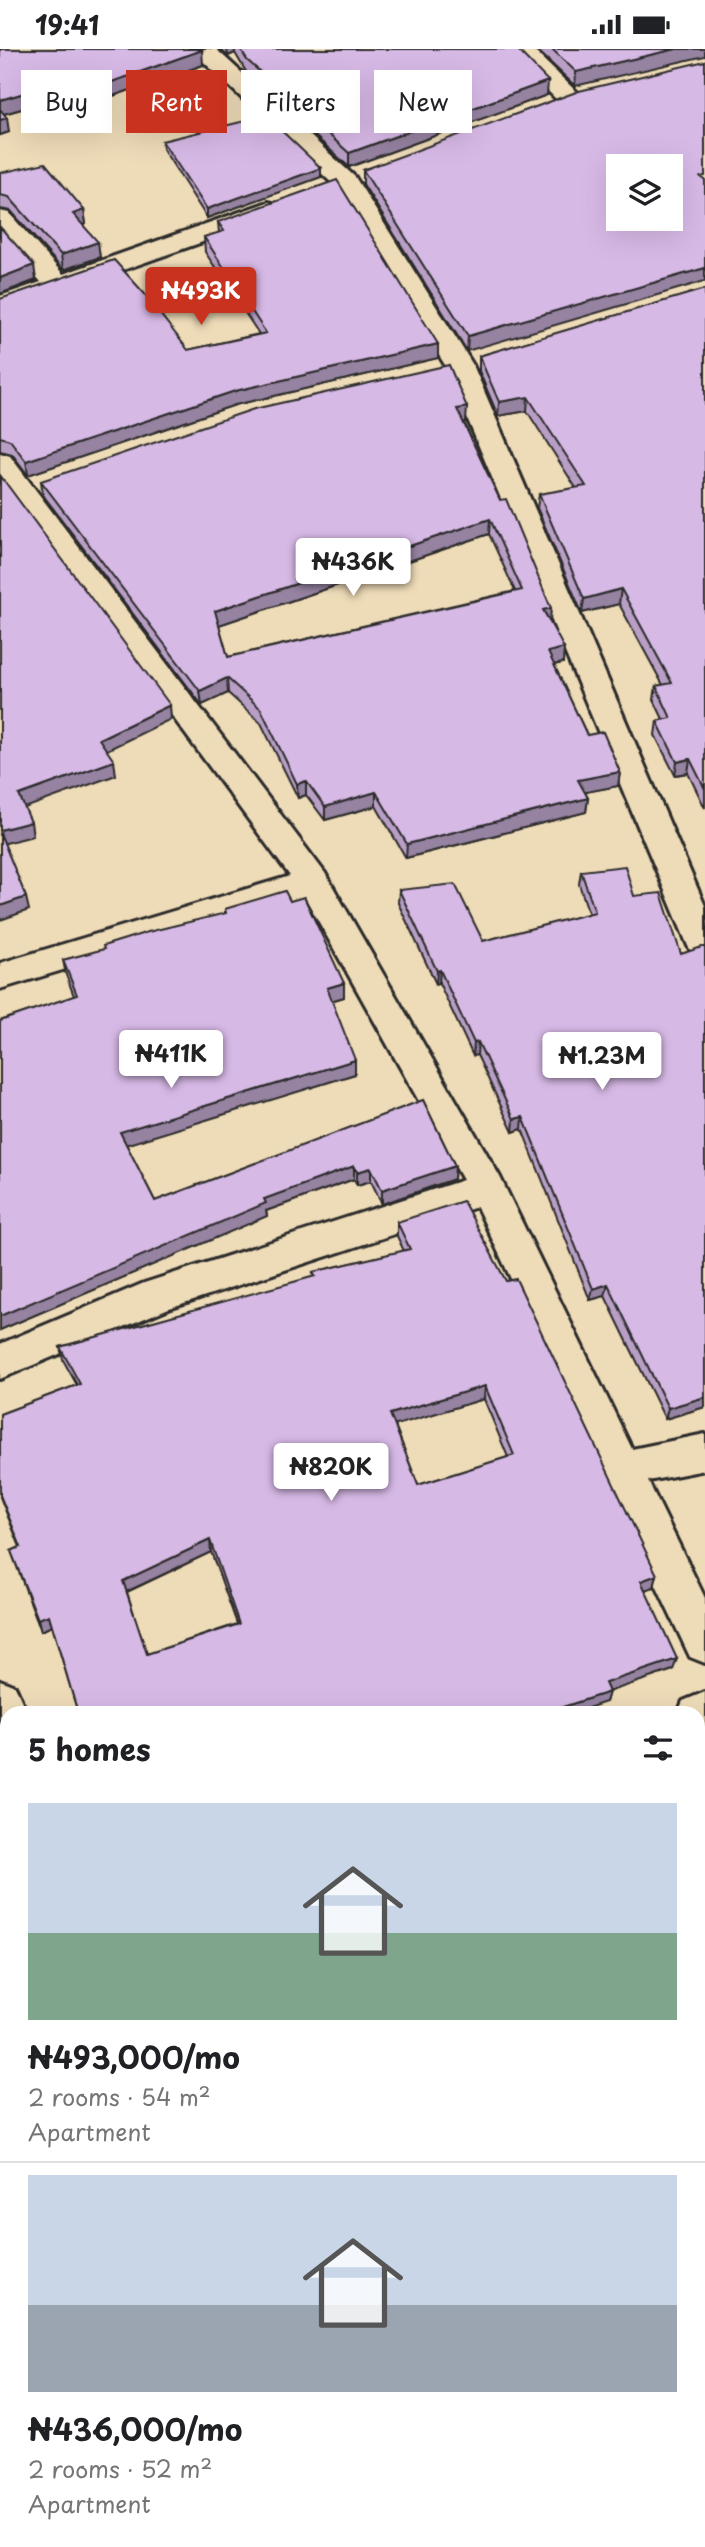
<!DOCTYPE html>
<html lang="en">
<head>
<meta charset="utf-8">
<style>
	:root { --surface:#fff; --page:#f2f2f2; --text:#202124; --muted:#757577; --line:#e0e0e0; --accent:#c8321e }
	body { margin:0; font-family:"Playpen Sans",sans-serif; background:var(--page); color:var(--text); height:100vh; display:flex; flex-direction:column; font-size:26px; white-space:nowrap }
	* { box-sizing:border-box; margin:0 }
	p { font-size:23px; color:var(--muted) }
	.icon { flex:none; width:38px; height:38px; fill:none; stroke:currentColor; stroke-width:2; stroke-linecap:round; stroke-linejoin:round }
	.map { position:relative; flex:1; overflow:hidden }
	.panel { position:absolute; left:0px; top:1657px; width:705px; height:842px; display:flex; flex-direction:column; background:var(--surface); border-radius:21px 21px 0 0; box-shadow:0 7px 28px #0002 }
	.panel>* { flex:none }
	.guide { position:absolute; left:21px; top:21px; width:663px; height:63px; display:flex; gap:14px }
	.buttons { position:absolute; left:606px; top:105px; display:grid; gap:14px }
	.buttons a { display:grid; place-items:center; width:77px; height:77px; border-radius:0px; background:var(--surface); box-shadow:0 7px 28px #0002; font-size:35px }
	.price { position:absolute; translate:-50% -60px; padding:0 16px; border-radius:7px; background:#fff; color:#222; font-size:23px; line-height:46px; filter:drop-shadow(0 2px 4px #0008) }
	.price::after { content:''; position:absolute; left:50%; top:42px; width:21px; height:16px; margin-left:-10px; background:inherit; clip-path:polygon(0 0,100% 0,50% 100%) }
	.price.current { background:var(--accent); color:#fff }
	ul { padding:0; list-style:none }
	li { display:grid; align-content:center; gap:14px; height:371px; padding:0 28px }
	li+li { border-top:2px solid var(--line) }
	li span { display:grid; place-items:center; height:217px; border-radius:0px; color:#555 }
	li>.icon { margin-inline-start:auto }
	span .icon { width:126px; height:126px; fill:#fffc; stroke-width:1 }
	li b { font-size:30px }
	h2 { display:flex; justify-content:space-between; align-items:center; height:84px; padding:0 28px; font-size:30px }
	.chip { padding:0 24px; border-radius:0px; background:var(--surface); box-shadow:0 7px 28px #0002; font-size:24px; line-height:63px }
	.chip.current { background:var(--accent); color:#fff }
	.status { display:flex; justify-content:space-between; align-items:center; height:49px; padding:0 35px; background:var(--surface); direction:ltr }
	.status svg { height:19px; fill:currentColor }
	.map>svg:first-child { display:block }
</style>
</head>
<body>
<div class="status"><b>19:41</b><svg viewBox="0 0 49 12"><path d="M0 12V9h3v3zM5 12V6h3v6zM10 12V3h3v9zM15 12V0h3v12zM26 1h20v11H26zM47 4h2v5h-2z"/></svg></div>
<div class="map">
<svg width="705" height="2498" viewBox="0 0 705 2498">
	<rect width="100%" height="100%" fill="#eedbb8"/>
	<filter id="ink" filterUnits="userSpaceOnUse"><feTurbulence type="fractalNoise" baseFrequency=".0143" numOctaves="2"/><feDisplacementMap in="SourceGraphic" scale="14" xChannelSelector="R" yChannelSelector="G"/><feConvolveMatrix kernelMatrix="1 2 1 2 8 2 1 2 1" color-interpolation-filters="sRGB"/></filter>
	<g filter="url(#ink)">
		<g fill="none" stroke-linecap="round" stroke-linejoin="round">
			<g stroke="#2b2b2b" stroke-width="6">
				<path id="minor" d="M190 0H216L355 128 473 316 705 857V910L693 906 688 897 445 316 336 138Z
					M506 0H532L578 44 581 49 578 54H560Z
					M268 153 277 155 281 161 277 167 0 264V247L41 233 0 186V162L9 164 63 225Z
					M0 404 10 407 325 824 500 1128 632 1400 705 1385V1421L648 1432 705 1549V1614L690 1608 477 1158 169 1259 0 1330V1295L144 1234 463 1131 305 848 0 940V914L290 827 0 433Z
					M0 1631 15 1637 27 1664H7V1691L0 1688Z
					M705 1643V1685L698 1688V1664H678L683 1652Z
					M7 1892V1938L0 1940V1894Z
					M705 2418V2470L698 2473V2421Z
					M278 2492H330L332 2498H280Z
					M571 2492H633L631 2498H569Z"/>
			</g>
			<use href="#minor" fill="#eedbb8" fill-rule="evenodd"/>
		</g>
		<path fill="#b99fc6" stroke="#2b2b2b" stroke-width="2" fill-rule="evenodd" d="M0 0 203 16 107 49 99 38 4 65 9 83 0 86Z
			M219 0H517L547 46 349 118 248 26 235 4 228 7Z
			M536 0H705L575 37Z
			M705 12 467 302 363 135V121Z
			M162 92 321 128 207 169 163 100Z
			M0 124 84 161 86 175 83 176 100 208 63 221 11 162 0 160Z
			M218 173 438 295V309L235 356 28 426 12 405 0 402V250L188 301 259 285 205 203 204 188 219 184Z
			M705 240V759L688 724 675 726 655 686 657 672 663 670 654 651 656 637 663 636 619 555 582 564 537 459 539 445 576 439 527 362 498 367 479 322V307Z
			M464 373 550 573 563 614 554 616 587 686 620 723 618 737 585 743 588 749 586 763 406 809 376 757 325 771 306 746 298 749 261 674 228 644 202 656 43 446 41 432 466 373ZM489 485 515 542 228 608 219 576Z
			M581 822 634 847 681 905 705 898V1358L665 1370 605 1247 590 1251 522 1080 513 1083 477 1006 473 1007 439 934 436 935 398 854 399 841 483 892 589 865 579 835Z
			M290 852 344 934V948L331 952 355 1025 126 1095 155 1152 423 1051 455 1117 454 1130 382 1155 371 1132 357 1136 354 1130 266 1162 267 1167 0 1281V972L74 947 66 926 63 911 104 901 225 865V860Z
			M397 1173 657 1526 654 1538 645 1541 673 1621 609 1642 606 1653 78 1664 52 1577 41 1582 11 1502 20 1498 0 1448V1365L77 1336 63 1311 60 1298 314 1228 313 1223 404 1202 397 1187ZM484 1350 508 1408 418 1436 395 1376ZM211 1503 237 1575 147 1605 127 1543Z"/>
		<path fill="#9682a1" stroke="#2b2b2b" stroke-width="2" d="M227 0H235V4L228 7Z
			M676 0H705V7L575 37 576 23Z
			M202 1 203 16 107 49 106 35Z
			M98 23 99 38 0 66V51Z
			M548 32 547 46 349 118V104Z
			M7 69 9 83 0 86V71Z
			M321 119V128L207 169V160Z
			M84 161 86 175 74 179 73 165Z
			M98 193 100 208 63 221 61 206Z
			M34 216 36 231 0 245V229Z
			M705 219V232L467 302 468 287Z
			M438 295V309L235 356 28 426 26 412 235 342Z
			M528 348 527 362 498 367 499 353Z
			M467 358 466 373 457 375V360Z
			M490 470 489 485 216 577 215 562Z
			M621 540 619 555 582 564 584 550Z
			M551 559 550 573 543 561Z
			M564 599 563 614 547 617 548 603Z
			M227 629 228 644 202 656 200 642Z
			M170 656 171 670 101 704 99 690Z
			M690 710 688 724 675 726 677 713Z
			M114 712 116 726 22 760 19 746Z
			M620 723 618 737 576 745 578 731Z
			M306 732V746L298 749 297 735Z
			M376 743V757L325 771V758Z
			M588 749 586 763 406 809 407 795Z
			M31 773 33 787 2 795 0 781Z
			M26 848 29 861 0 871V857Z
			M440 921 439 934 436 935 437 922Z
			M344 934V948L327 953V939Z
			M478 993 477 1006 473 1007 474 994Z
			M355 1011V1025L122 1097 120 1083Z
			M523 1068 522 1080 513 1083 514 1070Z
			M354 1117V1130L266 1162 267 1167 0 1281V1267L264 1150Z
			M455 1117 454 1130 382 1155V1141Z
			M371 1119V1132L357 1136V1123Z
			M608 1235 605 1247 590 1251 593 1240Z
			M485 1337 484 1350 390 1378V1365Z
			M705 1348V1358L665 1370 668 1359Z
			M210 1491 211 1503 126 1543 123 1532Z
			M657 1526 654 1538 638 1543 641 1532Z
			M49 1566 52 1577 41 1582 38 1570Z
			M677 1610 673 1621 602 1645 605 1634Z
			M609 1643 606 1653 573 1664H544Z
			M7 1846V1855L0 1856V1848Z
			M705 1991V1996L698 1999V1994Z
			M7 2256V2262L0 2264V2259Z"/>
		<path fill="#d7b9e6" stroke="#2b2b2b" stroke-width="2" fill-rule="evenodd" d="M0 0H200L202 1 106 35 98 23 0 51Z
			M240 0H517L548 32 349 104 247 11Z
			M552 0H676L576 23Z
			M705 12V127L701 128 705 131V219L468 287 363 121 579 42ZM618 117H670V170H618Z
			M0 60 7 69 0 71Z
			M266 67 321 119 207 160 162 92Z
			M45 114 84 161 73 165 98 193 61 206 9 148 0 146V124Z
			M337 131 438 295 235 342 26 412 10 391 0 388V250L114 211 143 243 188 301 266 284 204 188 224 182 218 173Z
			M0 178 34 216 0 229Z
			M705 240V740L690 710 677 713 657 672 671 669 656 637 672 634 621 540 584 550 539 445 586 437 528 348 499 353 479 307Z
			M449 316 467 358 457 360 500 451 506 450 551 559 543 561 564 599 548 603 587 686 603 683 620 723 578 731 588 749 407 795 376 743 325 758 306 732 297 735 261 660 227 629 200 642 41 432 254 360ZM490 470 522 541 228 608 215 562Z
			M0 426 170 656 99 690 114 712 19 746 31 773 0 781Z
			M0 784 26 848 0 857Z
			M625 817 634 847 661 844 681 905 702 898H705V1348L668 1359 608 1235 593 1240 523 1068 514 1070 478 993 474 994 440 921 437 922 399 841 455 835 483 892 595 863 581 822Z
			M285 842 290 852 304 848 344 934 327 939 355 1011 120 1083 155 1152 423 1051 455 1117 382 1141 371 1119 357 1123 354 1117 264 1150 266 1154 0 1267V972L77 946 63 911 104 900 103 897 148 883 226 864 225 860Z
			M463 1152 506 1232 516 1230 657 1526 641 1532 677 1610 605 1634 609 1643 544 1664H78L49 1566 38 1570 11 1502 21 1498 0 1446V1365L80 1335 60 1298 315 1227 313 1223 410 1200 397 1173ZM485 1337 514 1406 418 1436 390 1365ZM210 1491 239 1575 147 1605 123 1532Z
			M705 1719V1991L698 1994V1721Z
			M0 1730 7 1748V1846L0 1848Z
			M7 1975V2256L0 2259V1977Z
			M698 2098 705 2114V2256L698 2259Z
			M51 2492H196L197 2498H52Z
			M362 2492H460L461 2498H364Z"/>
	</g>
</svg>
<div class="buttons">
<a><svg class="icon" aria-label="layers" viewBox="0 0 24 24"><path d="M12 4l9 5-9 5-9-5zM3 14l9 5 9-5"/></svg></a>
</div>
<b class="price current" style="left:201px;top:278px">₦493K</b>
<b class="price" style="left:353px;top:549px">₦436K</b>
<b class="price" style="left:171px;top:1041px">₦411K</b>
<b class="price" style="left:602px;top:1043px">₦1.23M</b>
<b class="price" style="left:331px;top:1454px">₦820K</b>
<div class="guide">
<a class="chip">Buy</a>
<a class="chip current">Rent</a>
<a class="chip">Filters</a>
<a class="chip">New</a>
</div>
<section class="panel">
<h2>5 homes<svg class="icon" aria-label="filters" viewBox="0 0 24 24"><path d="M4 7h16M4 17h16"/><circle cx="9" cy="7" r="2"/><circle cx="15" cy="17" r="2"/></svg></h2>
<ul>
<li><span style="background:linear-gradient(#c9d6e8 60%,#7fa58c 0)"><svg class="icon" aria-label="home" viewBox="0 0 24 24"><path d="M3 11l9-7 9 7M6 9v11h12V9"/></svg></span><div><b>₦493,000/mo</b><p>2 rooms · 54 m²</p><p>Apartment</p></div></li>
<li><span style="background:linear-gradient(#c9d6e8 60%,#9aa5b1 0)"><svg class="icon" aria-label="home" viewBox="0 0 24 24"><path d="M3 11l9-7 9 7M6 9v11h12V9"/></svg></span><div><b>₦436,000/mo</b><p>2 rooms · 52 m²</p><p>Apartment</p></div></li>
</ul>
</section>
</div>
</body>
</html>
